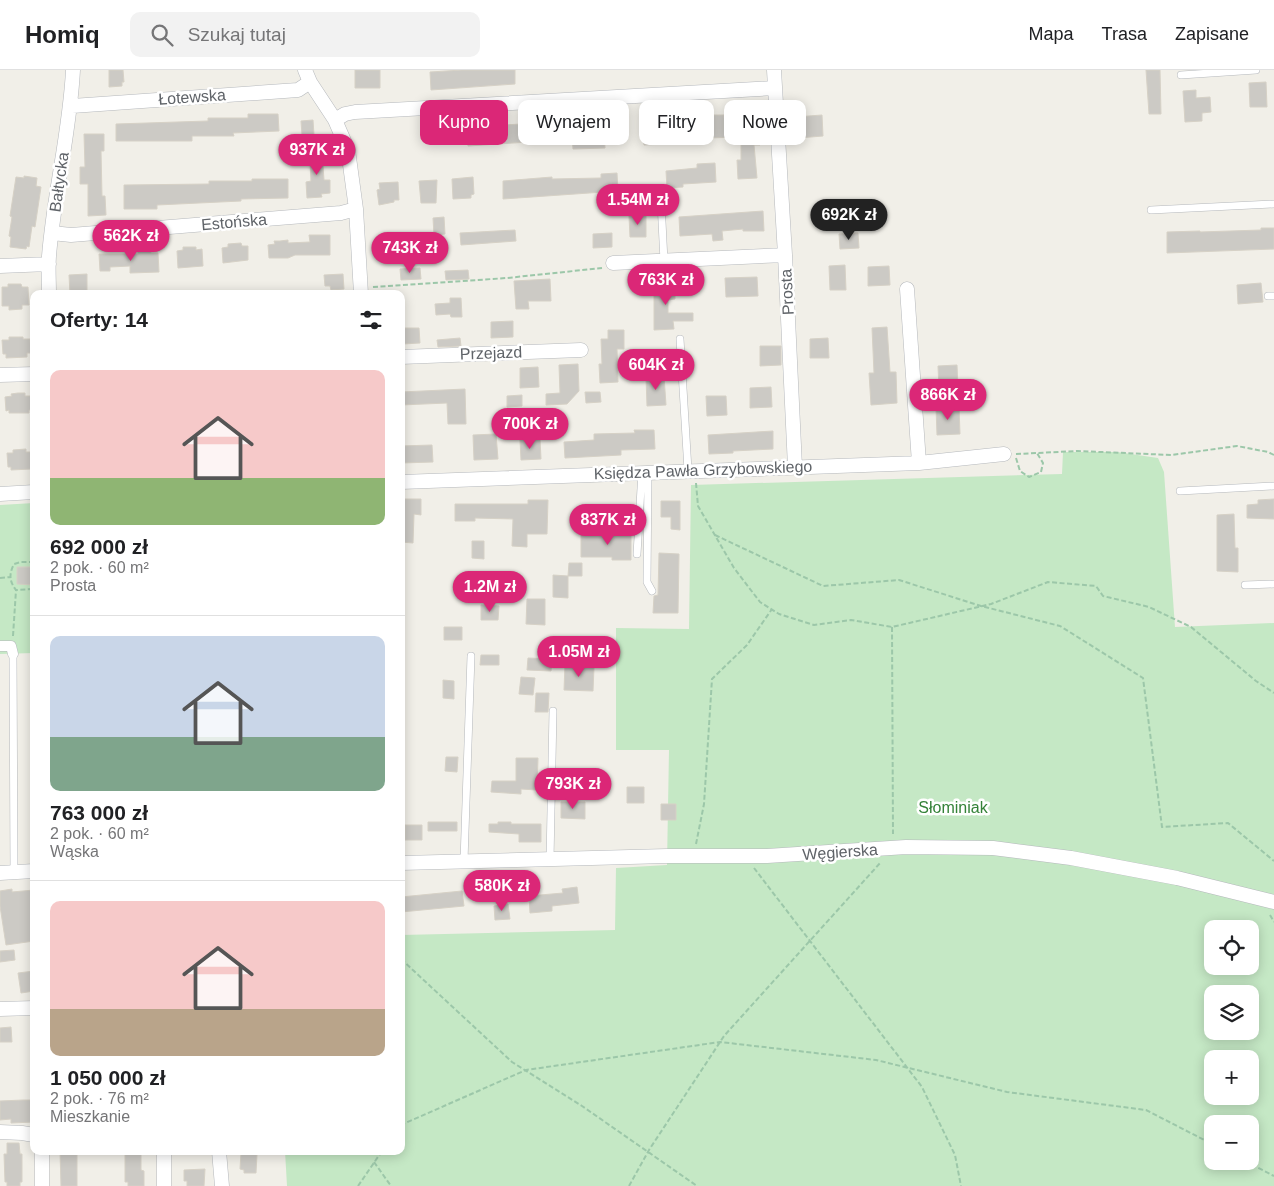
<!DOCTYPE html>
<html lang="pl">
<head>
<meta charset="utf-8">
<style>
	:root { --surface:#fff; --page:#f2f2f2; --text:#202124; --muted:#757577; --line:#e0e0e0; --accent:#db2777 }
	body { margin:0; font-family:Helvetica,sans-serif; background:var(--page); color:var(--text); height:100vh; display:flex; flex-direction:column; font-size:19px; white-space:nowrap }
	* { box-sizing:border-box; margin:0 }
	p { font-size:16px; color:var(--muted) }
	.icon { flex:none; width:28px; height:28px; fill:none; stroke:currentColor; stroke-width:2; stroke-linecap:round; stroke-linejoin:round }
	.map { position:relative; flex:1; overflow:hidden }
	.panel { position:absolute; left:30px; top:220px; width:375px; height:865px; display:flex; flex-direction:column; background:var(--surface); border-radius:10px; box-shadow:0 2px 12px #0003 }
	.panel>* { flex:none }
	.top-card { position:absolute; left:420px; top:30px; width:475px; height:45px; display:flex; gap:10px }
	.buttons { position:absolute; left:1204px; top:850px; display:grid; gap:10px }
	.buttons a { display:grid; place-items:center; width:55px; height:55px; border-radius:10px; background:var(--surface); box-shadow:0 2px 12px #0003; font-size:25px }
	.price { position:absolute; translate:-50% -42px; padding:0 11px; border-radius:18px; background:var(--accent); color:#fff; font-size:16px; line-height:32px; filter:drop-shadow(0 1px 2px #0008) }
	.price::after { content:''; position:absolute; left:50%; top:30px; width:15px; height:11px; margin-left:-8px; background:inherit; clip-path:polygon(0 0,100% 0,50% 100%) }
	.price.on { background:#222; color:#fff }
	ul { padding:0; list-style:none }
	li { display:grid; align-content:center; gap:10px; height:265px; padding:0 20px }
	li+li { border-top:1px solid var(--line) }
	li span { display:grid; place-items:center; height:155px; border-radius:10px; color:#555 }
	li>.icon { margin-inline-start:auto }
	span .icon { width:90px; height:90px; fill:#fffc; stroke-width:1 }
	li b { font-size:21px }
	h2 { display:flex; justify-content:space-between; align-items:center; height:60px; padding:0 20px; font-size:21px }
	.chip { padding:0 18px; border-radius:10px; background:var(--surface); box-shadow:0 2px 12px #0003; font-size:18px; line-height:45px }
	.chip.on { background:var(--accent); color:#fff }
	header { display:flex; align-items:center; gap:30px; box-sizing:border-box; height:70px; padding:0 25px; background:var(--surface); border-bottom:1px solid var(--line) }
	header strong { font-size:24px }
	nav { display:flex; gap:28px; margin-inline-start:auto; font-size:18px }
	.search { width:350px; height:45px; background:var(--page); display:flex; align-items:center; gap:12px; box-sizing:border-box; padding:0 18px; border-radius:10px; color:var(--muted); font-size:19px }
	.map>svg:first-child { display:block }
</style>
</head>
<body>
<header>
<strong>Homiq</strong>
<div class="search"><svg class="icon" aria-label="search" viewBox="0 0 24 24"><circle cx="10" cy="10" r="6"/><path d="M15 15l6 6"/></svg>Szukaj tutaj</div>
<nav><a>Mapa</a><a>Trasa</a><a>Zapisane</a></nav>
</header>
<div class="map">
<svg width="1274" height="1116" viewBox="0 0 1274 1116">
	<rect width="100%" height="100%" fill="#f1efe8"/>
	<path fill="#c5e8c5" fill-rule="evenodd" d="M1063 382H1117L1158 388 1164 402 1175 557 1274 553V1116H287L285 1081H401V865L615 860 616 798 667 795 669 680H616V558L689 559 691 415 1062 404ZM1212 859H1250V896H1212ZM1212 924H1250V961H1212ZM1212 989H1250V1026H1212ZM1212 1054H1250V1091H1212Z
		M34 433V583L0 584V435Z"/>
	<path fill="#cccac5" stroke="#d6d1c6" d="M109 0H123L124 12H122V16L109 17Z
		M355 0H380V18H355Z
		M462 0H515V14L431 20 430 2Z
		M1146 0H1160L1161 44H1149Z
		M1266 12 1267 37H1250L1249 13Z
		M1196 20V28L1210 27 1211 42 1202 43V51L1185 52 1183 21Z
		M248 44H278L279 61 233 63 234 66H192V71H116V54L208 51V48H248Z
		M707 45H724V48L759 47 760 75H754L757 108 738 109 737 90H741V67L707 68Z
		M822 45 823 66 798 68 796 47Z
		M313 50 314 65H302L301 51Z
		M558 52 559 70 468 76 467 57Z
		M682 56 683 73 644 75 643 58Z
		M604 57 605 78 573 79 572 66H581V58Z
		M84 64H104V81H101L102 126H105L106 145 88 146V114H80V97H85Z
		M322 82 324 110H330V123L321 124 322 127 307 128 306 112 311 111 310 92H306L305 83Z
		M715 93 716 112 683 114V117L667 118 666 101 697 98V94Z
		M617 103 618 121 503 129V111L552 107V109L601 108V104Z
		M24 106 37 108 36 116 41 117 35 157 32 156 29 177 27 176 26 179 10 177 11 167 9 166 12 147 10 146 16 107 24 108Z
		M473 107 474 124 471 125V128L453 129 452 109Z
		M252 109H288V128L241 129V131L157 135V139H124V115L209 114V111H252Z
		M437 110 436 133H421L419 111Z
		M398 112 399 130H394V132L379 135 377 120 380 119 379 113Z
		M763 141 764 161H743V159L722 161 723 170 713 171 712 164 680 166 679 147Z
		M629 146H646V167H630Z
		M444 147 445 164 434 165 433 148Z
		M1261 158H1274V179L1167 183V162L1200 161V162L1261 160Z
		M515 160 516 171 461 175 460 163Z
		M612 163V177L593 178V164Z
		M858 163 859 178 840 179 839 164Z
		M309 165H330V185H295L288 188H269L268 175 275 174 274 171H280L288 170V173L310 172Z
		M426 165 427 176 404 178 403 166Z
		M241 173 242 176H248V190L223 193 222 178 228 177V174Z
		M183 177H196V180L202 179 203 196 178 198 177 181 183 180Z
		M151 180V183H158L159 202 130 203V196L110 197V201H100L99 184H138V181Z
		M845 195 846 220H830L829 196Z
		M889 196 890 215 868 216V197Z
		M420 198 421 209 401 210 400 199Z
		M468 200 469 209 446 210 445 201Z
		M87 204V224H70L69 205Z
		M343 204 344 219 331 220 330 216H325L324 205Z
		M757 207 758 226 726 227 725 208Z
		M550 209 551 231H528L529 239H516L514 211Z
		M675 209V229L668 230V243H693V251H673L674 259 654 260V211Z
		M1261 213 1263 232 1238 234 1237 215Z
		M8 214H21L22 217H28L29 235H22V239L9 240V236H2V217H8Z
		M450 228H461L462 247H451L450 244 436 245 435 234 450 233Z
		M513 251V267L491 268V252Z
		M887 257 890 302H896L897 333 871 335 869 303H874L872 258Z
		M403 258H419L420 273 403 274Z
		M608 260H624V279H617L618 312 600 313 599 294H602L601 269H608Z
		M9 267H23V269H30L31 283H27V287L6 288V284H3L2 270H9Z
		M460 268 461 276 438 277 437 270Z
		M828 268 829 288H810V269Z
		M760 276H781V295L760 296Z
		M578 294 579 321 567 334 546 335V324L560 323 559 295Z
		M957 295 958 318 939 319 938 296Z
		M538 297 539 317 520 318V298Z
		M664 306 666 335 647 336 646 307Z
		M771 317 772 337 750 338V318Z
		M465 319 466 354H448L447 333 401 335V322Z
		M585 322H600L601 332 586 333Z
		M18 323H25V326H31L32 340H29V343H9V340L6 341 5 327 12 326 11 324Z
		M522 325V336L507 337V326Z
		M706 326H726L727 345 707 346Z
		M936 337H959L960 364 937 365Z
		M634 360H654L655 379 621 380V385L565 388 564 372 594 370V364L635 363Z
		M773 361V379L733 381V383L709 384 708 365Z
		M496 364 498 389 474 390 473 365Z
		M540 369 541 389 521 390 520 370Z
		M432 375 433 392 401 393V376Z
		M26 379V382H33L34 396H31V399L11 400V397H8L7 383H13V380Z
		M401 429H421V445L414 444 413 473 401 472Z
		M1274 429V449L1247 448V435L1258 434V430Z
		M528 430H548L547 464H527V477L512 476 513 449 475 448V451H455V434H528Z
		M661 431H680V460L671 459V447H661Z
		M1234 444 1235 478H1238V502L1217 501V445Z
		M612 459 631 460V490H612V487H581V465L612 466Z
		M472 471H484V489L472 488Z
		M659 483 679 484 678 543H653L654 526 658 525Z
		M569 493H582V506H568Z
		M17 497H34V515L17 514Z
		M553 505 568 506V528L553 527Z
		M527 529H545V555L526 554Z
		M481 535 499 536 498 550H481Z
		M444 557H462V570H444Z
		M481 585H499V595H480Z
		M528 588 552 589 551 601 527 600Z
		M565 595 594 597 593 621 564 620Z
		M521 607 535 608 533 625 519 624Z
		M443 610 454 611V629L443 628Z
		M536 623H549L548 642H535Z
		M446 687H458L457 702 445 701Z
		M516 688H538L537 720 521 719V724L491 722 492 711H516Z
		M627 717H644V733H627Z
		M561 732H585V749L561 748Z
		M661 734H676V750H661Z
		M428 752H457V761H428Z
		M498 752H511V754H541V772H519V764L489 762V754H498Z
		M405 755H422V770H405Z
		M577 817 579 833 552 836V841L530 843 529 826 563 823 562 819Z
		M12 819V822L34 820V835H31L34 855V871L6 875 0 836V821Z
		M462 821 464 836 401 842V827Z
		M508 834 510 849 495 850 494 836Z
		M14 880 15 890 0 892V881Z
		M34 901V921L21 923 18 903Z
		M11 957 12 972H0V958Z
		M23 1030H34V1052L11 1053V1049L0 1050V1031Z
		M7 1073H19L20 1084H22V1112H20V1116H7V1112H5L4 1084H7Z
		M60 1081H77V1116H61Z
		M125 1081H141V1100L144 1101V1116H128V1112H125Z
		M241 1083 257 1084 256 1103H244V1100L240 1099Z
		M205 1099 204 1116H187V1111H184V1100Z"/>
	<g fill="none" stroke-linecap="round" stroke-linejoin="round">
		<g stroke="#b5b8bc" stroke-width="8">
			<path id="service" d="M1181 5 1256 0
				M661 132 664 191
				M1151 140 1274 134
				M1268 226H1274
				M680 269 688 400
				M648 402 647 512 652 521
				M1180 421 1274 416
				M637 484 642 402
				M1245 515 1274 514
				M13 584 14 802
				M550 790 553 641
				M464 791 471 586"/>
		</g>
		<g stroke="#b5b8bc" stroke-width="11">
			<path id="pedestrian" d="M0 576H11L13 584"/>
		</g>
		<g stroke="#b5b8bc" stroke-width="15">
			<path id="minor" d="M305 0 310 12 335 50 348 80 356 139 361 224
				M774 0 785 185 795 397
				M72 36 298 20 310 12
				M335 50 345 44 355 42 775 18
				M52 163 71 165 341 143 356 139
				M613 193 785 185
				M0 196 49 194
				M907 219 919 393
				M49 224C49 211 48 198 49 186 54 123 70 62 73 0
				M401 287 581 280
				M0 305 34 304
				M401 412 919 393 1004 384
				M0 424 34 422
				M401 793 667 786H767L906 777 993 778 1071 788 1177 808 1274 832
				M0 803 34 801
				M0 939 34 938
				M0 1062 22 1063 34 1065
				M42 1081V1116
				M164 1081V1116
				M219 1081 222 1116"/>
		</g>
		<path stroke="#9cc7a9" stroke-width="2" stroke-dasharray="5 2.5" stroke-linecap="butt" d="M373 217 507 208 602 198
			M1016 384 1078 381 1171 385 1237 376 1268 382 1274 385
			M1016 388 1020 401 1029 407 1041 402 1043 393 1037 383
			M696 413 698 436 734 498 760 532 779 544 814 555 851 550 892 557 991 534 1048 512 1096 516 1103 526 1149 537 1191 557 1256 611 1274 623
			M715 465 823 516 899 510 981 536 1060 556 1143 608 1162 757 1228 753 1274 791
			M34 492H21L14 494C9 504 9 511 16 520L34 519
			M0 508 10 507
			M892 557 893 764
			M13 566 16 520
			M696 774 704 734 712 609 747 575 772 539
			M754 798 922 1017 955 1085 961 1116
			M1270 845 1274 852
			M401 889 512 992 582 1036 697 1116
			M401 1056 403 1054 526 1000 720 972 876 990 1007 1022 1146 1040 1212 1074
			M1245 1091 1274 1106
			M374 1092 391 1116
			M358 1116 382 1081
			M629 1116 649 1080 724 966 881 792"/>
		<use href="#service" stroke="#fff" stroke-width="7"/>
		<use href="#pedestrian" stroke="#fff" stroke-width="10"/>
		<use href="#minor" stroke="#fff" stroke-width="14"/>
	</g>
	<g text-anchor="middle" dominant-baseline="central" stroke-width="5" stroke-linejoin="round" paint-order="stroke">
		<g font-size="16" fill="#5f6368" stroke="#fff">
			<text transform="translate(192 27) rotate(-4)">Łotewska</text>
			<text transform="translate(59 112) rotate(-82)">Bałtycka</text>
			<text transform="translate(234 152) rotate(-5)">Estońska</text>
			<text transform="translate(787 222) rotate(-93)">Prosta</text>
			<text transform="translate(491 283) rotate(-2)">Przejazd</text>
			<text transform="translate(703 400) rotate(-2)">Księdza Pawła Grzybowskiego</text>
			<text transform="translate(840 782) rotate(-4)">Węgierska</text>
		</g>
		<g font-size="16" fill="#348238" stroke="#fff">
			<text x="953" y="737">Słominiak</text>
		</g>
	</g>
</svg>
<div class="buttons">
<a><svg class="icon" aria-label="locate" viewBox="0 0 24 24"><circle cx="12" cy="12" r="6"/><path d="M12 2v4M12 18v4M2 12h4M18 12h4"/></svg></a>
<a><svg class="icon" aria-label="layers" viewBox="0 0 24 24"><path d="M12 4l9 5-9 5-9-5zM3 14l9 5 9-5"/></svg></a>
<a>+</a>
<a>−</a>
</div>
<b class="price" style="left:317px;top:106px">937K zł</b>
<b class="price" style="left:638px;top:156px">1.54M zł</b>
<b class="price on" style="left:849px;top:171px">692K zł</b>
<b class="price" style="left:131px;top:192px">562K zł</b>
<b class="price" style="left:410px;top:204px">743K zł</b>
<b class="price" style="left:666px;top:236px">763K zł</b>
<b class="price" style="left:656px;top:321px">604K zł</b>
<b class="price" style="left:948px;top:351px">866K zł</b>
<b class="price" style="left:530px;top:380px">700K zł</b>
<b class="price" style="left:608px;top:476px">837K zł</b>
<b class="price" style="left:490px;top:543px">1.2M zł</b>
<b class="price" style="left:579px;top:608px">1.05M zł</b>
<b class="price" style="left:573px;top:740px">793K zł</b>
<b class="price" style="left:502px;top:842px">580K zł</b>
<div class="top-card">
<a class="chip on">Kupno</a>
<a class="chip">Wynajem</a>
<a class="chip">Filtry</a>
<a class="chip">Nowe</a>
</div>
<section class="panel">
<h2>Oferty: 14<svg class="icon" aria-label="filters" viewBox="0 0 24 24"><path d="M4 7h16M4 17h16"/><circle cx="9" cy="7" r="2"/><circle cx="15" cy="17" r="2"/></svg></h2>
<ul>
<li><span style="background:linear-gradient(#f6c9c9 70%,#8fb573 0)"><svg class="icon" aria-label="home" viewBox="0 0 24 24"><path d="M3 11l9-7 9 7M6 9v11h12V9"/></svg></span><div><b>692 000 zł</b><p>2 pok. · 60 m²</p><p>Prosta</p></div></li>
<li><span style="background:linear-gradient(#c9d6e8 65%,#7fa58c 0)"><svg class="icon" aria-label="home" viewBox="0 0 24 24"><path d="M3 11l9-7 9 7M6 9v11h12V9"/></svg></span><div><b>763 000 zł</b><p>2 pok. · 60 m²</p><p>Wąska</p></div></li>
<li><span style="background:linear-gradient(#f6c9c9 70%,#b9a48a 0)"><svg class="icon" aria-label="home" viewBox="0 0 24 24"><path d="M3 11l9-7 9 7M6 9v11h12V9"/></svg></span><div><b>1 050 000 zł</b><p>2 pok. · 76 m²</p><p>Mieszkanie</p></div></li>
</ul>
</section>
</div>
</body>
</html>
